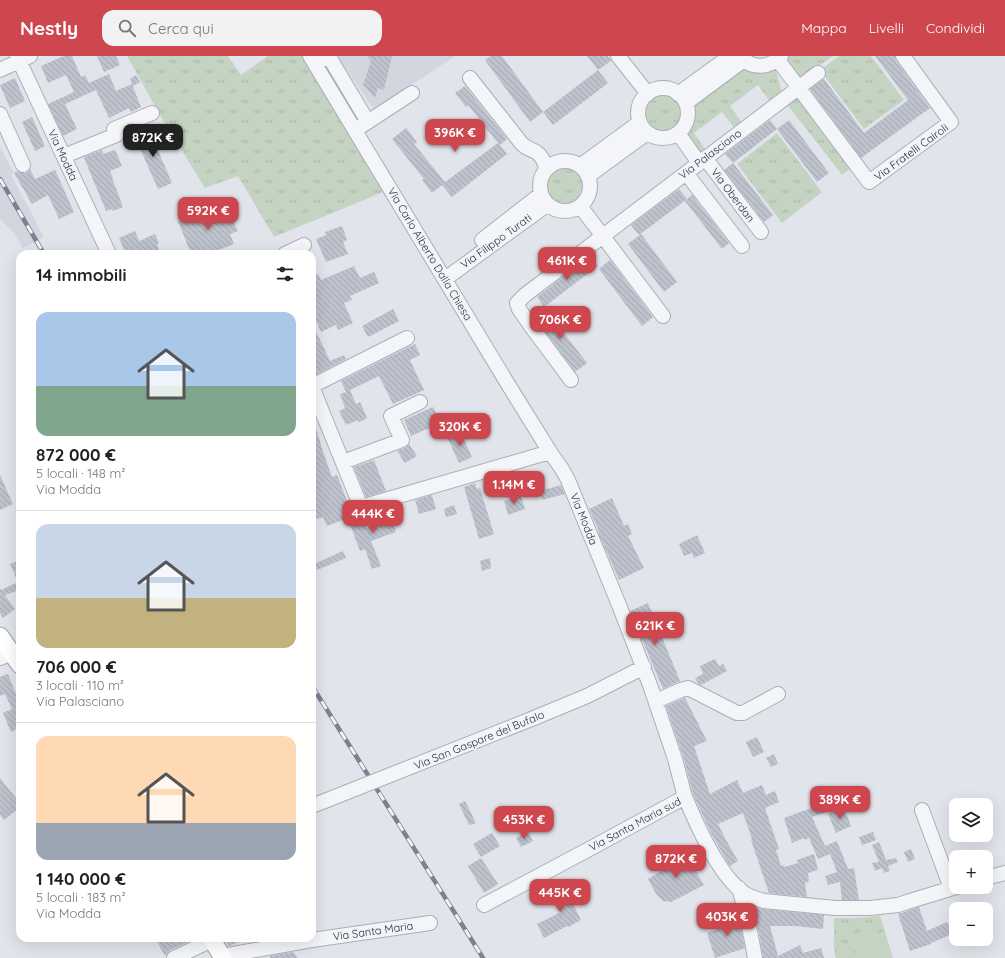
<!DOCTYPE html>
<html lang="it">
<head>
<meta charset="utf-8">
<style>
	:root { --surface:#fff; --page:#f2f2f2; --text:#222; --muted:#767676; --line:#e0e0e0; --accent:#ce474e }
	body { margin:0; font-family:Quicksand,sans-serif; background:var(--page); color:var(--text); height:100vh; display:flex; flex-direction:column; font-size:15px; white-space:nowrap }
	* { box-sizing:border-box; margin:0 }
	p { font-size:13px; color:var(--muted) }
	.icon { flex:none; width:22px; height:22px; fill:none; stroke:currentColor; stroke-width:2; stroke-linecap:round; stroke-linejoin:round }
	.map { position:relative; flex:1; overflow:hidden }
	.side { position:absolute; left:16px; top:194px; width:300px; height:692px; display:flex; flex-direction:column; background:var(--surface); border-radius:12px; box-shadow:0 4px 16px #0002 }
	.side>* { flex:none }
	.fabs { position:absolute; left:949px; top:742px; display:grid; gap:8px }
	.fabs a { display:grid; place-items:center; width:44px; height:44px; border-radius:8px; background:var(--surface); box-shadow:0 4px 16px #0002; font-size:20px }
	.price { position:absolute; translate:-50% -34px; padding:0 9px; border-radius:8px; background:var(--accent); color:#fff; font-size:13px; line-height:26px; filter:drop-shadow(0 1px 2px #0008) }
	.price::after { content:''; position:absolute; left:50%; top:24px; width:12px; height:9px; margin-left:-6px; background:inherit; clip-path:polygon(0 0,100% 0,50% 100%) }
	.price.selected { background:#222; color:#fff }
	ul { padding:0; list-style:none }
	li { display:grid; align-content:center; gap:8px; height:212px; padding:0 20px }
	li+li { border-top:1px solid var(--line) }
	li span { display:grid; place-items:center; height:124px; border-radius:12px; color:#555 }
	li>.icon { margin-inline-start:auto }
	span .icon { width:72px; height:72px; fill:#fffc; stroke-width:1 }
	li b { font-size:17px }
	h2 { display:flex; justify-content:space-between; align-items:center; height:48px; padding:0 20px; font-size:17px }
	header { display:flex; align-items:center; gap:24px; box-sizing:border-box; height:56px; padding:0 20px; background:var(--accent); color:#fff }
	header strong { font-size:19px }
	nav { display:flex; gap:22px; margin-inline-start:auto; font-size:14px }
	.search { width:280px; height:36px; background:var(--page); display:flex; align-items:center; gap:10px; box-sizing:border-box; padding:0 14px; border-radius:12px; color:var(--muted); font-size:15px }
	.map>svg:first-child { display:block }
</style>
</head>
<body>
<header>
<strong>Nestly</strong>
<div class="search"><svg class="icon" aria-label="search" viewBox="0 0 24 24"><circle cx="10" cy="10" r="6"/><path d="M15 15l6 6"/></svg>Cerca qui</div>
<nav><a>Mappa</a><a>Livelli</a><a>Condividi</a></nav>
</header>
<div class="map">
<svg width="1005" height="902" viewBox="0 0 1005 902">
	<defs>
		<pattern id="grass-tufts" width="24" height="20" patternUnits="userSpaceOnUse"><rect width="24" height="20" fill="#c5d4c2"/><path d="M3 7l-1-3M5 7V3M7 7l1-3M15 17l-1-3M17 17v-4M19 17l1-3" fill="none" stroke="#a9b6a8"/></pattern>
		<pattern id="building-back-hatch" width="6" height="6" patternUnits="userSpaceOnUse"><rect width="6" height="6" fill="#bec2cd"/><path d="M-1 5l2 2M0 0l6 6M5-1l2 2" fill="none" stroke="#a3a7b1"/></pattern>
	</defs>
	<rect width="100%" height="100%" fill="#e1e4ea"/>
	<path fill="#d3d6df" d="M339 0H455L374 54 338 1Z
		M0 91 14 117 11 119 44 181 23 192 14 177 0 163Z"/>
	<path fill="url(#grass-tufts)" d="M127 0H228L241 19 268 0H302L383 136 274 181 238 120 205 132 160 59Z
		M787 0H833L801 23 785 2Z
		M839 0H871L904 44 864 73 820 14Z
		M773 10 777 17 782 38 771 47 758 29 730 50 743 68 736 74 722 56 694 77 707 96 701 101 684 77C689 66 692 61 690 49L740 11Z
		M644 57a19 19 0 1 1 38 0a19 19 0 1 1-38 0Z
		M797 39 851 112 842 119 786 47Z
		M777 77 822 136 782 167 737 108Z
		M546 130a19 19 0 1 1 38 0a19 19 0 1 1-38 0Z
		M880 860 885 876 853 886 858 902H836L834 892V862H853Z"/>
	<path fill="#c5d4c2" d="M885 876 893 902H858L853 886Z"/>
	<path fill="url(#building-back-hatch)" d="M64 0H72L81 21 85 19 89 27 109 18 116 35 132 28 130 23 136 19 140 26 133 30 132 28 141 51 131 56 129 52 109 62 96 34 65 48 77 73 63 80 48 48 74 36 66 19 48 27 41 10Z
		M97 0H116L120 9 104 16Z
		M367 0H392L384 34 378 32 375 42 363 29 371 5Z
		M491 0H502L543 56 530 66 485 4Z
		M587 0H608L611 5 598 14Z
		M875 0H895L896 5 930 52 861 102 810 33 824 23 864 77 908 44Z
		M598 14 608 27 553 69 543 56Z
		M15 22 25 45 10 52 0 29Z
		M465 30 507 83 500 89 507 98 452 141 442 129 432 137 422 124 424 123 392 83 406 72 417 86 414 88 445 126 498 87 468 49 466 51 455 37Z
		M32 61 45 90 35 95 22 66Z
		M770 64 777 73 733 107 725 98Z
		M789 64 829 117 817 126 777 73Z
		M148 71 172 127 158 133 133 77Z
		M102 94 103 98 115 94 122 110 110 115 113 122H112L123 151 113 155 112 153 106 155 95 128V129L84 101Z
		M733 107 773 159 764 166 724 114Z
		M30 113 35 123 55 114 74 156 59 163 48 139 32 148 14 117 18 115 22 117H26Z
		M679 133 687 143 639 179 631 169Z
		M692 139 729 187 722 193 685 145Z
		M224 148 238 175 230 178 234 188 209 198H191L178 165 210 152 211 154Z
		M342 170 347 184 343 186 348 198 326 206 316 183 326 179 325 176Z
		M135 175 139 185 155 178 159 187 157 188 161 198H126L119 182Z
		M641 178 677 226 664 236 628 188Z
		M590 200 598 210 544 251 537 241Z
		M610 204 653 261 642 270 599 213Z
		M354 210 360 222 374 216 379 227 350 240 352 244 344 247 353 267 338 274 336 269 321 276 314 260 317 258 312 247V236L316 234 312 225V221L318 218 321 224Z
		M544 251 587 307 575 316 533 259Z
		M393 253 399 265 368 281 362 270Z
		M312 267 330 305 344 299 346 303 313 320 312 318Z
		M415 288 420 299 410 304 424 334 393 348 379 320 350 334 356 348 360 346 367 362 359 366 358 364 346 369 339 355 345 352 340 338 346 336 341 325Z
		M433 351 441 367 411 380 404 364Z
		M312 365H314L321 389V390L332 421 337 419 353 460 327 470 323 461 317 463 312 451Z
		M460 375 472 401 459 407 447 381Z
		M409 388 417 400 405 407 397 395 405 392Z
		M374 404 386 435 366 441 354 411Z
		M0 419 13 448 0 454Z
		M475 427 477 433 480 432 494 478 479 483 464 431Z
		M561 429 565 438 542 444 540 435Z
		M432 439 436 453 419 458 415 444Z
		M521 440 525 453 508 459 504 445Z
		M612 442 624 470 628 468 632 478 628 480 644 512 619 524 598 476 599 475 589 453Z
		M454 449 457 458 446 461 444 453Z
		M391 451 397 469 394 470 396 476 371 485 381 510 372 513 365 493 360 495 349 465 362 460 366 472 382 466 379 455Z
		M697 479 705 497 694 502 692 497 684 500 679 488Z
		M343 495 346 502 317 514 314 508Z
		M490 502 491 512 482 515 480 505Z
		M20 504V534L5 539 15 553 3 562 0 557V532L1 534 18 526 10 508Z
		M648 547 680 625 663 633 630 555Z
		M715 603 719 610 723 608 727 615 701 629 698 627 695 622 703 618 700 610Z
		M8 618 20 648V673L19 672 11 676 3 657 12 653 5 638 0 640V621Z
		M684 642H685L707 685 694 690 710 738 737 724 743 737 762 729 766 739 775 735 779 746 765 752 779 793 776 794 781 810 784 809 785 811 798 807 797 804 814 798 818 814 808 817 809 825 805 827 807 841 769 837 751 784 752 783 743 757 718 768 726 784 738 805 730 810 725 802 710 775 693 738 683 700 666 650Z
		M757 681 764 696 753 701 746 686Z
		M774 698 778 708 771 711 766 702Z
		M0 722 20 747V751L4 764 0 759Z
		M829 744 833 754 812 761 825 790 837 785 848 813 854 812 859 844H842L840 826 828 829 825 820 837 816 830 798 818 803 809 782 804 784V782L792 787 784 762 814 751V750Z
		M465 745 476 767 469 769 459 748Z
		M844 751 851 770 836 777 828 758Z
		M528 776 533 785 521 791 516 782Z
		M873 776 876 784 862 789 859 781Z
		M492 777 500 790 481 801 473 788Z
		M879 786 886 804 896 802 898 806 888 810 890 815 884 817 882 812 875 815 872 807 879 806 872 789Z
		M911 793 915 803 908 806 904 796Z
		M683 794 704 829 671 846 663 845 656 838 648 823 675 807 671 801Z
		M481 802 498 828 484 837 468 810Z
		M563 827 581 864 568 871 567 870 544 882 537 868 561 856 549 834Z
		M753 851 763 853 824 859 823 873 796 870H770L778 900 800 889 803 897 821 892 824 902H763L760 882Z
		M919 851 927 875 947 866 952 878 931 887V888L910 895 898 858Z
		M736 857 740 870 745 892 715 902 707 877 721 872 718 862Z
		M155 882H196L170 894 165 900Z
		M224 882H248L229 890Z
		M293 896 298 902H270V900Z"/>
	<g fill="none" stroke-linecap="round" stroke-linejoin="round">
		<g stroke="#aaaeb7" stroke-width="16">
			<path id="minor" d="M17 0 109 198
				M310 0 506 325 550 396 562 413 568 424 619 549 650 629 675 703 685 741
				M318 0 331 4 368 66
				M618 0 648 38
				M741 0C751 14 770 12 781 0
				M778 4 869 126 951 66 903 0
				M0 14 30 0
				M470 22 522 88C527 93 531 93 536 96 542 100 545 107 546 113
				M638 57a25 25 0 1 1 50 0a25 25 0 1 1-50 0Z
				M678 38 730 0
				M686 47 744 4
				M0 58 23 109
				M360 71 412 37
				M678 77 699 107
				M64 100 116 79 114 73 152 57
				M705 102 761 176
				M540 130a25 25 0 1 1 50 0a25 25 0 1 1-50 0Z
				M580 110 640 66
				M686 117 742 190
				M588 120 647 77
				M580 150 663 260
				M482 184 541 138
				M285 198 304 189
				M445 223 548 148
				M571 324 533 273 519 253 517 247 525 239 818 17
				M312 330 407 282
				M312 331 361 451 550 396
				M343 406 402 384 391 360 420 346
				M0 602 12 597
				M656 645 681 634 688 632 737 657H743L778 638
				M534 662 587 640 644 611
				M922 754 951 832
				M986 822 1005 817
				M739 832C746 855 751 878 755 902
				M484 849 593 791 674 747 685 741C697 769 719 820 744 837 750 841 757 843 764 845L835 852H870L898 849 907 846 956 831
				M222 900 312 884 430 867
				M174 902 212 884"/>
		</g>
		<g stroke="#a0a7b5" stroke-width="19">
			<path id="major" d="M0 580 20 609
				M211 882 223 902"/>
		</g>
		<use href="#minor" stroke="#f4f5f8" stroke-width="14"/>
		<use href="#major" stroke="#fff" stroke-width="17"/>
		<g stroke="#7b8193" stroke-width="4.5">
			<path id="rail" d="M0 123 44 198
				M312 630 483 902"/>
		</g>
		<use href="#rail" stroke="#f1f3f7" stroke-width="3" stroke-dasharray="9" stroke-linecap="butt"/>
		<g stroke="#aaaeb7" stroke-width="16" stroke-linecap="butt">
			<path id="minor-bridge" d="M312 750 534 662"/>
		</g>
		<use href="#minor-bridge" stroke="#f4f5f8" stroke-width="14"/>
	</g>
	<g text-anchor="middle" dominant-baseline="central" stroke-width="3.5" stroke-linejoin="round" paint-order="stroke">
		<g font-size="11" fill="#293041" stroke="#f1f3f7">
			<text transform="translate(911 96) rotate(-36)">Via Fratelli Cairoli</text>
			<text transform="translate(710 98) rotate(-37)">Via Palasciano</text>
			<text transform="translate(63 99) rotate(65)">Via Modda</text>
			<text transform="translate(733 139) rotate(53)">Via Oberdan</text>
			<text transform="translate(496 185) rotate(-36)">Via Filippo Turati</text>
			<text transform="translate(430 198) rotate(59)">Via Carlo Alberto Dalla Chiesa</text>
			<text transform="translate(584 463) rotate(68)">Via Modda</text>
			<text transform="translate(479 684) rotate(-22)">Via San Gaspare del Bufalo</text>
			<text transform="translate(635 768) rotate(-28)">Via Santa Maria sud</text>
			<text transform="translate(373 875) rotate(-8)">Via Santa Maria</text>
		</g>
	</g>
</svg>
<div class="fabs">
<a><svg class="icon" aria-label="layers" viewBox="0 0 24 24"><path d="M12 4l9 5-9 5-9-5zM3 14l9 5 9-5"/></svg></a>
<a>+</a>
<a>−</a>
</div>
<b class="price" style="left:455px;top:97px">396K €</b>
<b class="price selected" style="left:153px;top:102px">872K €</b>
<b class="price" style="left:208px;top:175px">592K €</b>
<b class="price" style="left:567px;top:225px">461K €</b>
<b class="price" style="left:560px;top:284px">706K €</b>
<b class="price" style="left:460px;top:391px">320K €</b>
<b class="price" style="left:514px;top:449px">1.14M €</b>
<b class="price" style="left:373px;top:478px">444K €</b>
<b class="price" style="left:655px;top:590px">621K €</b>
<b class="price" style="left:840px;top:764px">389K €</b>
<b class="price" style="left:524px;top:784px">453K €</b>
<b class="price" style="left:676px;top:823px">872K €</b>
<b class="price" style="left:560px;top:857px">445K €</b>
<b class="price" style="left:727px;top:881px">403K €</b>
<section class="side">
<h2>14 immobili<svg class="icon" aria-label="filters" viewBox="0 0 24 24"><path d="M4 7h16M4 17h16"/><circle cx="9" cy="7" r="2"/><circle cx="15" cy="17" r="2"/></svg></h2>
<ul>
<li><span style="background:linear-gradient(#a9c7e8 60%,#7fa58c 0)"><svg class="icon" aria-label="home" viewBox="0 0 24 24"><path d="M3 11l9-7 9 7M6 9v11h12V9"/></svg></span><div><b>872 000 €</b><p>5 locali · 148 m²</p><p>Via Modda</p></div></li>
<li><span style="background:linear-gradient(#c9d6e8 60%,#c2b280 0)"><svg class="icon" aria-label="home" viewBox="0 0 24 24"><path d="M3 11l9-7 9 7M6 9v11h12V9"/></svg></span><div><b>706 000 €</b><p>3 locali · 110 m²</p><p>Via Palasciano</p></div></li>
<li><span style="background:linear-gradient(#ffd9b3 70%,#9aa5b1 0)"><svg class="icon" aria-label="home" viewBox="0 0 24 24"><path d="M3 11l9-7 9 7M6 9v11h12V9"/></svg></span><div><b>1 140 000 €</b><p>5 locali · 183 m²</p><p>Via Modda</p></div></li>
</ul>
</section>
</div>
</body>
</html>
